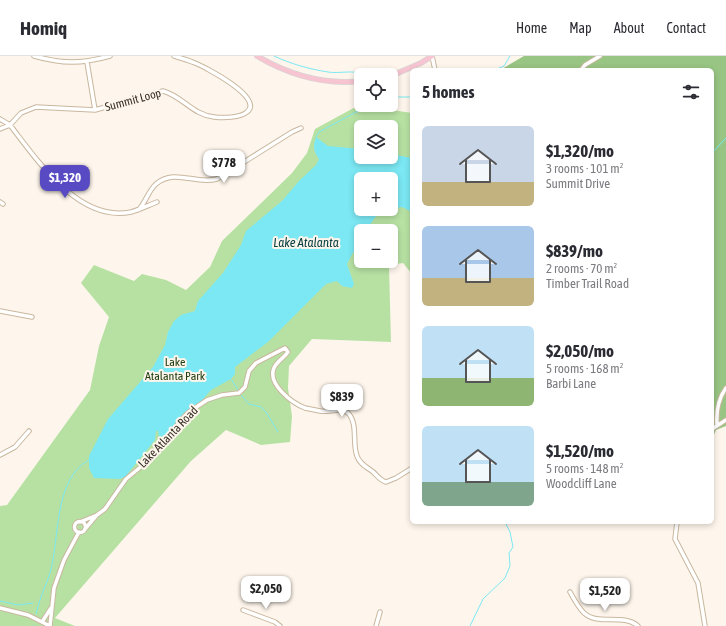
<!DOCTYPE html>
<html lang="en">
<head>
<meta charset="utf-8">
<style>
	:root { --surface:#fff; --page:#f2f2f3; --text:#2b2b33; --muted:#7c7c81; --line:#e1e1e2; --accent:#584ac2 }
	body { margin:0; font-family:"Asap Condensed",sans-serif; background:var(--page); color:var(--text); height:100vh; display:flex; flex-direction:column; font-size:15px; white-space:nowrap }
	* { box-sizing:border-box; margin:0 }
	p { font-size:13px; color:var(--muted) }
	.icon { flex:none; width:22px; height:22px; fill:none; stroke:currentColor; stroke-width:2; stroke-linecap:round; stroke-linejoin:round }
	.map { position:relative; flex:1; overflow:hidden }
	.sheet { position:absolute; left:410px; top:12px; width:304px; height:456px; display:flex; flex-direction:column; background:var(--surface); border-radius:6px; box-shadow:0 2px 6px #0003 }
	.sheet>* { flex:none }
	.controls { position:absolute; left:354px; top:12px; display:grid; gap:8px }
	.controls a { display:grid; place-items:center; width:44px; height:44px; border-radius:6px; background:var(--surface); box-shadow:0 2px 6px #0003; font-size:20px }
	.price { position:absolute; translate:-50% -34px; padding:0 9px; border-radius:8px; background:#fff; color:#222; font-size:13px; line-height:26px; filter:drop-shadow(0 1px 2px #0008) }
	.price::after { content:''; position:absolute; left:50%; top:24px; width:12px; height:9px; margin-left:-6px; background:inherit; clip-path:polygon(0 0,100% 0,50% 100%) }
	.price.on { background:var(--accent); color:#fff }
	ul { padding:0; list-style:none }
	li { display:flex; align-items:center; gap:12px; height:100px; padding:0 12px }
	li span { display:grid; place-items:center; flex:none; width:112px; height:80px; border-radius:6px; color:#555 }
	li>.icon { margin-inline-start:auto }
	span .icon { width:48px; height:48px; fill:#fffc; stroke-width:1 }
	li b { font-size:17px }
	h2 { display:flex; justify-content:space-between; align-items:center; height:48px; padding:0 12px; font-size:17px }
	header { display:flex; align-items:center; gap:24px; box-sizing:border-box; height:56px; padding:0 20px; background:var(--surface); border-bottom:1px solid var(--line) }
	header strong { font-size:19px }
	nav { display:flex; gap:22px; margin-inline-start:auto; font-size:14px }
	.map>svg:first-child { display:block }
</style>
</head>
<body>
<header>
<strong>Homiq</strong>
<nav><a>Home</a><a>Map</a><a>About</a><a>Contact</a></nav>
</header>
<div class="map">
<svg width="726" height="570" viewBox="0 0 726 570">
	<rect width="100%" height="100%" fill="#fef6ec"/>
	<path fill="#b7e1a3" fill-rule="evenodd" d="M359 49 412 57V218L403 207 389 209 391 286 312 283 289 310 288 332 292 360 290 386 261 389 226 374 191 405 55 562 75 570H0V450L7 449 90 334 99 290 109 261 81 227 94 209 134 225 142 218 166 224 186 234 210 211 222 185 292 117 307 97 315 73ZM361 71H391V101H361ZM361 123H391V153H361ZM361 175H391V205H361Z"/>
	<path fill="#98c583" d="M524 0H726V370L716 374 712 383V14H500Z"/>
	<path fill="#7be8f3" d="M316 81 328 90 361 93V101H391V98L412 102V156L402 151 391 153V123H361V153H389C377 155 372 165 367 175H361C361 187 352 197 347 208L354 228 352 232 342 230 337 225 326 228 268 286 235 311V318L231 323 211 334 198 349 184 357 168 378 159 382 158 375H156L155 384 125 421 119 423 94 422 89 412V400L108 363 153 311 165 289 168 276 174 265 181 259 195 255 198 245 223 217 241 189 246 175 282 145 299 125 316 109 319 103C313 95 313 90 316 81Z"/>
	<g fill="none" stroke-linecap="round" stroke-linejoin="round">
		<path stroke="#7be8f3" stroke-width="1" d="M274 0C291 8 309 13 328 16 340 18 354 13 365 19
			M495 14 504 10 510 0
			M391 41H412
			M316 81 319 76 369 49
			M712 97 726 82
			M231 323 238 334
			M241 339 249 348 261 351 266 356 278 376
			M0 545 18 549 33 547
			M36 558C39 543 46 530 50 517 60 483 53 423 89 404
			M33 570H34
			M470 570 483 543 505 522 510 510 509 497 513 491 510 476 505 466"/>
		<g stroke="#c9b79f" stroke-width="5.5">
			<path id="minor" d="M34 0C63 8 81 8 110 0
				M432 0 435 14
				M87 6 95 54
				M581 14 585 9 600 0
				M0 63 10 69C37 104 79 167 131 156 139 154 149 149 157 146
				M0 73 10 69 21 57 36 51 95 54 163 35C182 40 193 59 214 61 223 62 240 62 247 56 265 42 205 11 195 7 188 4 181 2 174 0
				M0 146 3 148
				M140 152C146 145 149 134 156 128 175 112 195 129 217 123L292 76 301 72
				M0 255 32 261
				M717 369C716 355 718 343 726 332
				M712 373 726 364
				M0 399 15 391 29 375
				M74.5 471a5.5 5.5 0 1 1 11 0a5.5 5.5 0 1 1-11 0Z
				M80 466 97 459 105 453 126 423 155 399 181 364 189 356 207 344 222 339 239 337 245 331 249 315 256 307 285 292 288 296C284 302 277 305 274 312 267 328 292 347 305 352 310 353 315 354 320 355 329 357 343 350 349 358 358 369 352 387 357 400 359 407 366 411 372 415 377 419 379 424 386 426L396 422 412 412
				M677 466 675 483 698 527 705 570
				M85 473 96 460
				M570 536C574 543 578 551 584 557 598 570 623 557 638 570
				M0 552 28 559 50 570 54 532 64 504 79 476
				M243 554 275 566 280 570
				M42 566 51 552
				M376 570 380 556"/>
		</g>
		<g stroke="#d7d6d4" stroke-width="6">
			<path id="major" d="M257 0C289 19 324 29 361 25
				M391 20 421 7 432 0"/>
		</g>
		<use href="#minor" stroke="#fff" stroke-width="3.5"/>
		<use href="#major" stroke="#f6c5d1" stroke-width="4.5"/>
	</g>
	<g text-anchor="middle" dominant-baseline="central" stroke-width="4" stroke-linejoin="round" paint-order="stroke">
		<g font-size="12" fill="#383127" stroke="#fef6ec">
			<text transform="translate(133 44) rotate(-15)">Summit Loop</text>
			<text transform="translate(168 381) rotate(-46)">Lake Atlanta Road</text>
		</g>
		<g font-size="12" fill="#203d10" stroke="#fef6ec">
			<text x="175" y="306">Lake<tspan x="175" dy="14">Atalanta Park</tspan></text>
		</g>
		<g font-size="13" font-style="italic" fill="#0b4044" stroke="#fef6ec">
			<text x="306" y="186">Lake Atalanta</text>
		</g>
	</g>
</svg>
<div class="controls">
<a><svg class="icon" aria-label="locate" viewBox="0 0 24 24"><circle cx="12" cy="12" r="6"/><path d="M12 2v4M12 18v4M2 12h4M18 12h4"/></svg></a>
<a><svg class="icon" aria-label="layers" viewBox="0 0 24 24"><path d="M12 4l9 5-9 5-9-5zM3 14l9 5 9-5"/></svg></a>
<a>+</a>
<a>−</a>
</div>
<b class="price" style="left:224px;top:128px">$778</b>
<b class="price on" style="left:65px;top:143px">$1,320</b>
<b class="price" style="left:342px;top:362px">$839</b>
<b class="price" style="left:266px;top:554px">$2,050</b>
<b class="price" style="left:605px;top:556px">$1,520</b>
<section class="sheet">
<h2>5 homes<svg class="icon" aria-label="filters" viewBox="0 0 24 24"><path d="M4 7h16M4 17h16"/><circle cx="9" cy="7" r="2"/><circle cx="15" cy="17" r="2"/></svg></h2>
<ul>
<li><span style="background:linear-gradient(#c9d6e8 70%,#c2b280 0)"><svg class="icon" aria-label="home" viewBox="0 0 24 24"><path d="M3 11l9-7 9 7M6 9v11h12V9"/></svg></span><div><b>$1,320/mo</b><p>3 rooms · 101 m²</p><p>Summit Drive</p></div></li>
<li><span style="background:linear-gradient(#a9c7e8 65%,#c2b280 0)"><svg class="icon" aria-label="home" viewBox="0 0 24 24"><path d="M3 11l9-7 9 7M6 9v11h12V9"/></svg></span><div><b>$839/mo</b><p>2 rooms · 70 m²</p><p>Timber Trail Road</p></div></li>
<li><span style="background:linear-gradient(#bfe0f5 65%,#8fb573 0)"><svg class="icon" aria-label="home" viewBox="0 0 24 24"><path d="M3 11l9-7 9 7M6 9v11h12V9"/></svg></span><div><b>$2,050/mo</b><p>5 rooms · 168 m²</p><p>Barbi Lane</p></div></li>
<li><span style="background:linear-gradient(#bfe0f5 70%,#7fa58c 0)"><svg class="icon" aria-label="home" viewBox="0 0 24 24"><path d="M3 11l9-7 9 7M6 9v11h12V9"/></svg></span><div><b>$1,520/mo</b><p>5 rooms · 148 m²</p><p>Woodcliff Lane</p></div></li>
</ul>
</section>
</div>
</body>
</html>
